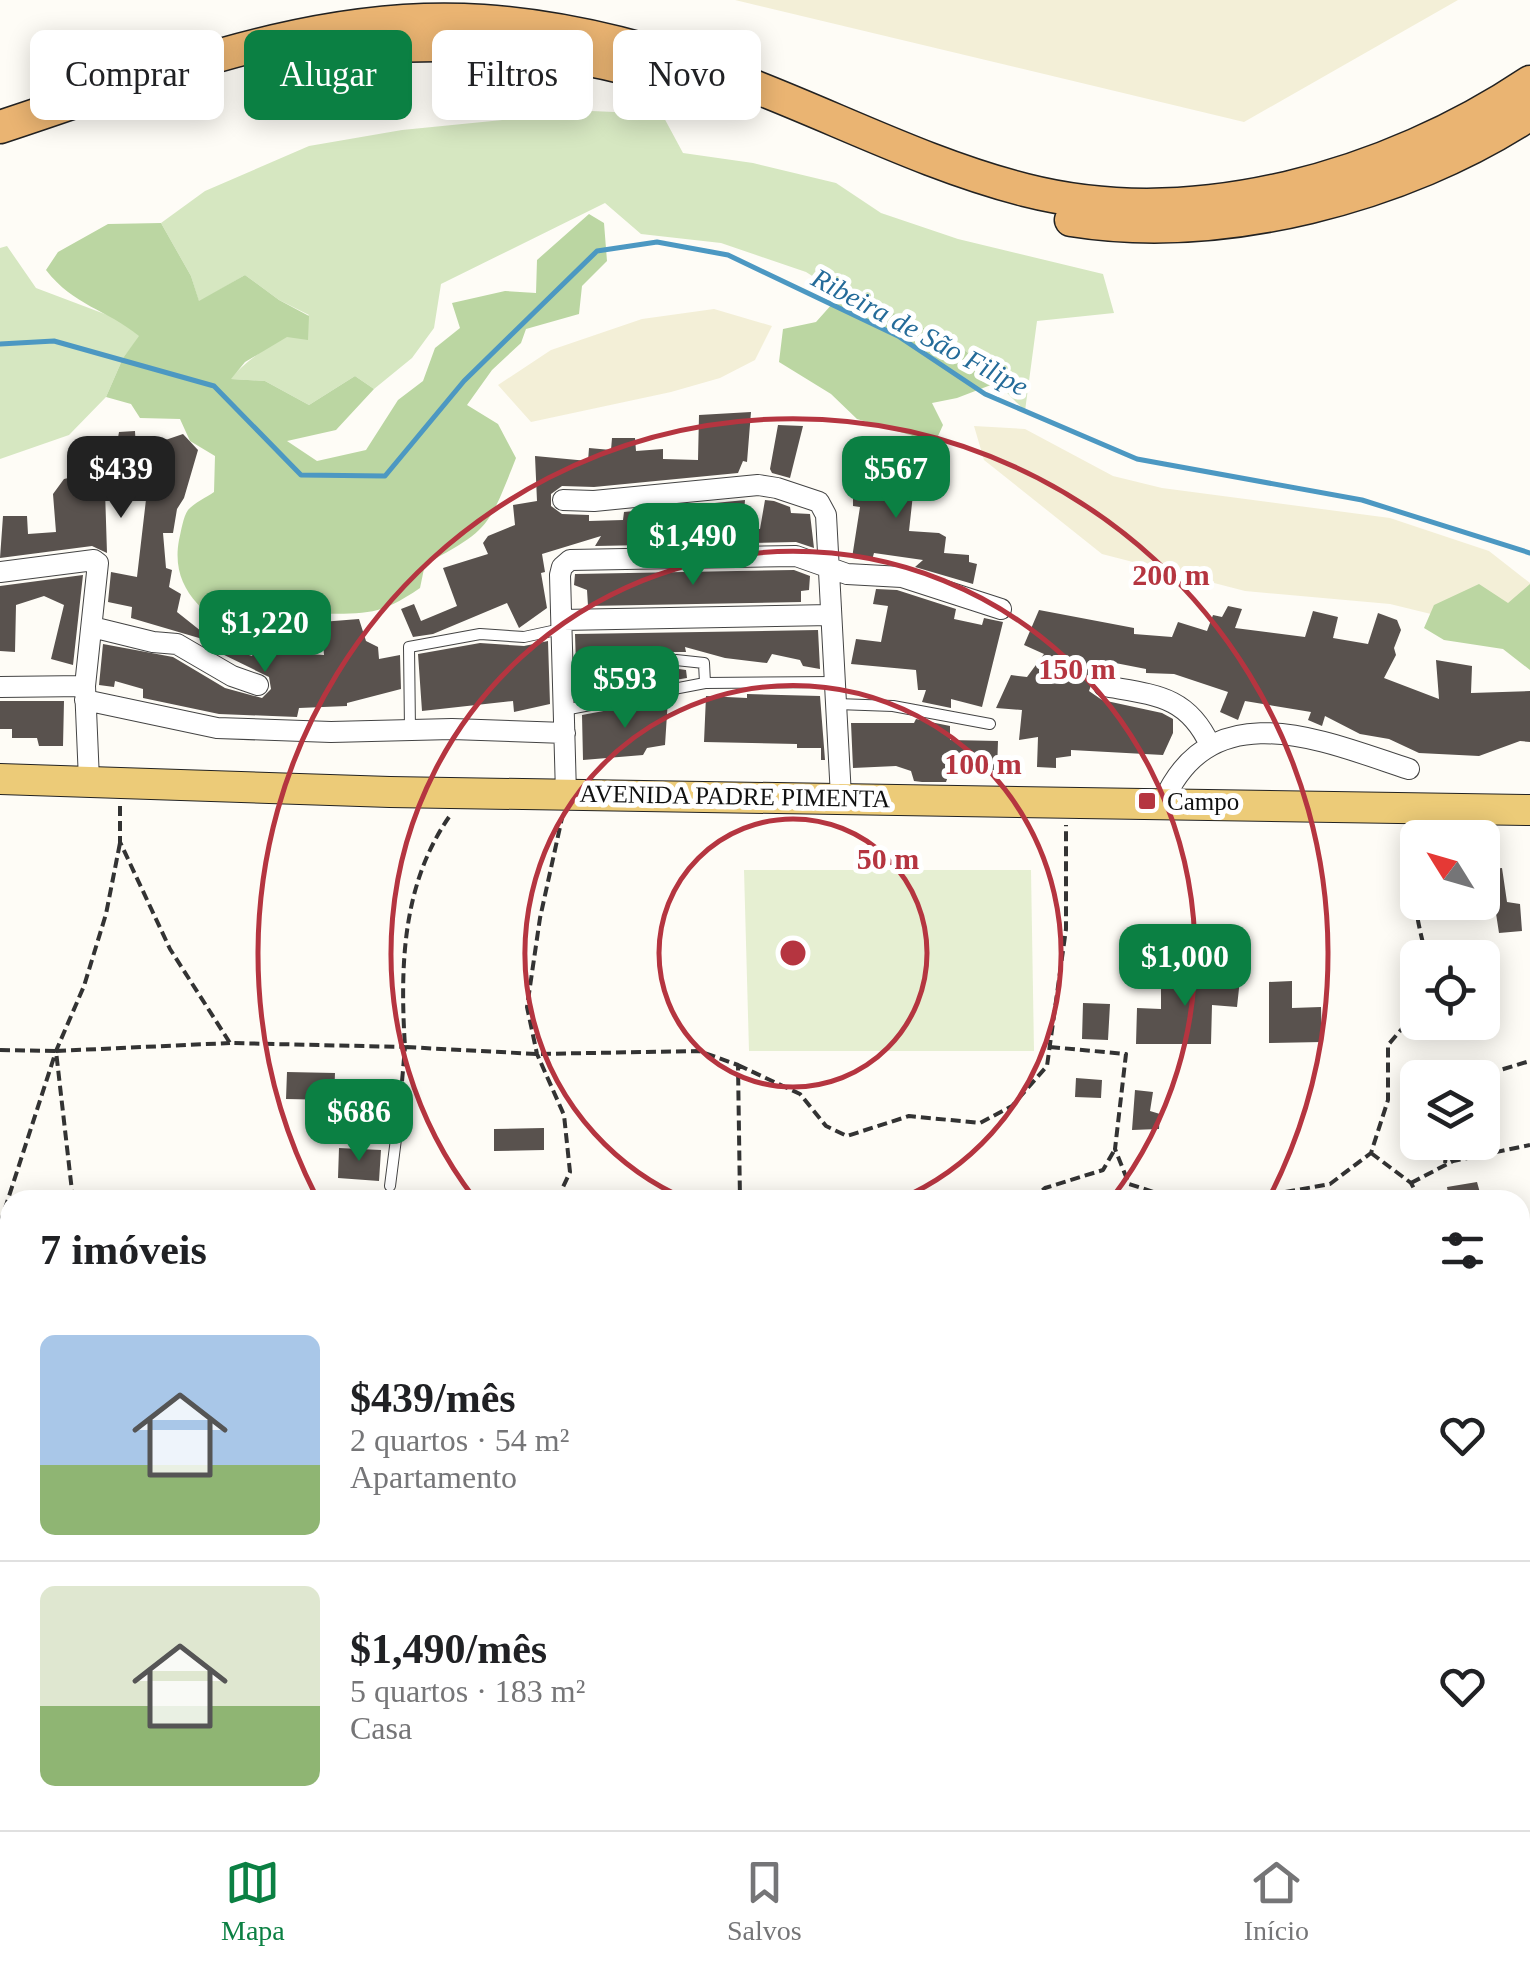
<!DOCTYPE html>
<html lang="pt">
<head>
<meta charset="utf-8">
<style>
	:root { --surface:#fff; --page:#f2f2f2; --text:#202124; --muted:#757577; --line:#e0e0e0; --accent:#0b8043 }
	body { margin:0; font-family:"Times New Roman",serif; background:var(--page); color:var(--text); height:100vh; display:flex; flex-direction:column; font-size:38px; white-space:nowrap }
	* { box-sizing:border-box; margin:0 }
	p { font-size:32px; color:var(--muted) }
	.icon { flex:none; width:55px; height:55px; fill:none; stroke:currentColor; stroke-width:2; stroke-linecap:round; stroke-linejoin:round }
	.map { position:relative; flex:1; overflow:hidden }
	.sheet { position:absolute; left:0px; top:1190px; width:1530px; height:640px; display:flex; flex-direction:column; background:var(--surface); border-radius:30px 30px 0 0; box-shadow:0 5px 25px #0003 }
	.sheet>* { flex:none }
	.guide { position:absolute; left:30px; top:30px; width:1000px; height:90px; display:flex; gap:20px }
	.needle { width:65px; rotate:307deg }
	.fabs { position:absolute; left:1400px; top:820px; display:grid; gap:20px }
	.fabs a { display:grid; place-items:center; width:100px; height:100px; border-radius:15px; background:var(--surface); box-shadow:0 5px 25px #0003; font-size:50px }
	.price { position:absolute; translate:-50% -85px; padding:0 22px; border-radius:20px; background:var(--accent); color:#fff; font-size:32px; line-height:65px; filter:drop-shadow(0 2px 5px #0008) }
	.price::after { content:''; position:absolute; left:50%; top:60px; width:30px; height:22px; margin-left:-15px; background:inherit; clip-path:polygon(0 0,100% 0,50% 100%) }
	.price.on { background:#222; color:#fff }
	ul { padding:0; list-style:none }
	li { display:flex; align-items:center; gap:30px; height:250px; padding:0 40px }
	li+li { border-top:2px solid var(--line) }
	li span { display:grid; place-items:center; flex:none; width:280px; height:200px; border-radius:15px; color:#555 }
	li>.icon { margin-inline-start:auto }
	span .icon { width:120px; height:120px; fill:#fffc; stroke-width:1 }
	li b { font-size:42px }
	h2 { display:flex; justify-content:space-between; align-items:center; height:120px; padding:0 40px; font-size:42px }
	.chip { padding:0 35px; border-radius:15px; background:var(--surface); box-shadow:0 5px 25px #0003; font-size:35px; line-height:90px }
	.chip.on { background:var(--accent); color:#fff }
	.dock { display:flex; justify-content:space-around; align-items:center; height:140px; border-top:2px solid var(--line); background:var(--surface); font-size:28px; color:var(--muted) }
	.dock a { display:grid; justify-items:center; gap:5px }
	.dock .on { color:var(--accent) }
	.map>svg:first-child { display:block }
</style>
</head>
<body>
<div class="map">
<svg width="1530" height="1830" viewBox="0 0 1530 1830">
	<rect width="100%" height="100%" fill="#fefcf6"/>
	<path fill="#f3efd7" d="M735 0H1458L1244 122Z
		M714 309 772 326 755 360 720 378 671 392 531 422 498 385 551 350 642 319Z
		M974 426 1025 429 1113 476 1162 488 1390 518 1489 551 1530 583V620L1513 634 1390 604 1245 591 1102 554 984 460Z"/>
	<path fill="#d6e7c1" d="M591 111 662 114 683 153 753 163 836 183 881 213 958 239 1103 274 1114 313 1037 321 1025 411 967 352 902 316 841 294 806 272 721 243 641 234 605 203 441 284 434 328 412 358 374 389 355 376 309 405 265 381 230 379C253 353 284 339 309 315L279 300 245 275 199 302 191 276 161 223 205 191 309 146 402 130Z
		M7 246 36 288 118 319 140 336 123 358 106 397 69 435 0 459V248Z"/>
	<path fill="#bbd6a2" d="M589 214 604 223 607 261 582 286 579 314 526 329 521 343 492 370 467 405 498 424 516 458C489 526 490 530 425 564L420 588C379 616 368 613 320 614L308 638C280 642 274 625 243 635 204 616 170 588 179 540 181 532 183 517 188 510 194 503 207 497 214 492L215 456 190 441 180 419 140 418 131 404 106 397 123 358 139 336C106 309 74 306 46 270L58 252 108 224 161 223 191 276 199 301 245 275 279 300 309 316 308 340 287 337 245 362 231 379 265 381 309 405 355 376 374 389 336 430 287 441 317 461 366 450 398 400 423 381 435 348 460 328 452 303 505 291 536 293 537 260Z
		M841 294 902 316 967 352 996 383 957 398 932 403 943 425 934 445 910 435 857 419 831 394 779 362 783 329 816 322Z
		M1479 584 1508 603 1530 584V670L1503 649 1444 640 1424 628 1434 605Z"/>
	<path fill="#e6efd2" d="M744 870H1031L1034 1051H749Z"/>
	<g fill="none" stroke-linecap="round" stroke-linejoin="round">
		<path stroke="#4c98c2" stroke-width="5" d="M0 344 54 341 214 386 301 475 385 476 464 381 597 251 657 242 728 255 898 336 985 394 1137 459 1362 500 1530 553"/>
	</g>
	<path fill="#59524e" d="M751 412 747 462 743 461 738 473 594 487 562 486 551 494V506L562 514 589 515V521L623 520 624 512 745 500 743 527 760 529 765 500 774 501 790 507 791 513 810 514 814 548 796 542 595 546 601 536 542 554 545 572 541 573 547 608 519 628 507 603 433 634 413 637 401 609 414 604 421 621 457 606 443 568 488 554 483 543 488 536 515 525 513 505 537 501 535 456 588 461 589 448 611 450 612 438H635L636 451 663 449V459L698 460 699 415Z
		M778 425 803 426 790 478 772 473 770 469Z
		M135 431 136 450 183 434 198 450 184 498 177 509 173 533H163L166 568 172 570 169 587 181 594 177 612 216 643 131 618 132 607 108 602 111 572 137 577 147 491 105 490 107 553 92 546 0 558 3 516H27L28 534 56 532 53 494 64 479 81 475 80 450 117 443 119 432Z
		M853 445 880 448 879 468 893 469 892 479 914 485 909 531 939 533 946 537 944 553 969 555V562L977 564 973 584 915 567 923 560 874 553 872 560 852 558 860 507 853 506Z
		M794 570 810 576 809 590 801 591V602L588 606 587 590 574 585 575 574Z
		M83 575 73 665 51 659 64 605 44 596 16 605 15 652 0 651V586Z
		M876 589 897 590 956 609 954 619 982 625 984 618 1003 622 982 707 951 699V708L922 702 926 690H918L916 670 851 664 856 639 881 642 888 606 873 604Z
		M1228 606 1242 609 1235 628 1305 637 1313 611 1338 617 1333 638 1368 644 1378 613 1397 620 1401 630 1394 648 1396 655 1384 678 1439 699 1436 660 1472 666 1471 693 1530 691V742L1520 741 1479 756 1419 753 1389 739 1360 734 1325 716 1322 726 1308 720 1311 712 1245 701 1238 720 1220 712 1228 692 1174 674 1146 673V669L1100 660 1089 691 1102 700 1162 713 1173 719V733L1163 755 1071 750V756L1056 758V768L1037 767 1038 737 1019 740 1022 710 996 708 1011 675 1027 677 1044 654 1024 645 1039 610 1134 628V634L1172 637 1178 622 1207 631 1213 615 1222 617Z
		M359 619 366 641 378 647 379 659 400 655 401 689 347 703V706L299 708 297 717 219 714 143 698V689L115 681 114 687 99 685 103 644 173 657 225 688 262 698 271 689 269 677 216 651 217 644 252 656 260 636 274 637 277 652 324 655 321 622Z
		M818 630 820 669 803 666 800 660 772 654 767 663 725 658 685 647 686 652H673L667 660 672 668 686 670 687 678 577 696 575 634Z
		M548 641 550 704 514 712 513 701 422 711 418 654 480 643 524 646Z
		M747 694 820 696 825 760H821V748H797V744L704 742 706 696 747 698Z
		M668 699 665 745 647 748 643 755 583 760 582 715Z
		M0 701H64L63 746H39L37 738H12V729H0Z
		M916 719 950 726V740L998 741 997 771 952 765 946 782H922L914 781 911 771 896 766 853 768 851 723H914Z
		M1502 868 1507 902 1520 904 1522 931 1499 933 1495 907H1482V870Z
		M1161 969H1190L1189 976 1240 979 1237 1007 1212 1005 1211 1044H1136L1137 1008 1161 1009Z
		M1292 981V1008L1321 1007 1322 1042 1269 1043V982Z
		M1083 1003 1110 1004 1108 1040 1082 1039Z
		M287 1072 335 1073 334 1100 286 1099Z
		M1076 1078 1102 1080 1101 1098 1075 1097Z
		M1135 1090 1153 1092 1150 1111 1160 1114 1159 1129 1132 1130Z
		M544 1128V1150L494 1151V1129Z
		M339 1148 381 1150 379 1181 338 1178Z
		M1477 1182 1482 1200H1449L1447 1187Z"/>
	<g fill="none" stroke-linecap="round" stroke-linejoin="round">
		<g stroke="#444" stroke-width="12">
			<path id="service" d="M676 660 704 663 705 683
				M837 704 893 706 990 724
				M564 710 705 683 835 682
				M410 730 409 647 480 634 524 637 561 629
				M390 1186 397 1131
				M1520 1316 1530 1322"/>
		</g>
		<g stroke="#444" stroke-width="22">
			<path id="minor" d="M563 500 594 501 758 485 777 488 819 502 826 515 841 797
				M0 572 94 560 98 563 85 686 89 780
				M562 620 831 615
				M92 627 153 642 177 644 232 676 258 685
				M1104 686C1154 695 1187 695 1210 745
				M0 687 85 686
				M85 700 217 728 331 732 452 729 565 733
				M566 794 560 575 562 567 570 560 796 556 847 574 902 577 1001 609
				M1163 802C1212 691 1323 741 1409 769
				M1520 1254 1530 1252"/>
		</g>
		<g stroke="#222" stroke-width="32">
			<path id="primary" d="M0 779 390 792 1530 810"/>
		</g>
		<g stroke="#222" stroke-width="35">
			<path id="trunk" d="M315 55C425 37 530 43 638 71
				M0 127C156 76 315 9 483 21 572 27 657 50 740 81 835 117 927 165 1025 190 1194 233 1388 177 1530 82
				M1071 220C1221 244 1404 197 1530 114"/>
		</g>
		<path stroke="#333" stroke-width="4" stroke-dasharray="10 5" stroke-linecap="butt" d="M120 806V842L170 949 230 1043 405 1047 399 1116
			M449 817C402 885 400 967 405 1047L537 1054 699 1051 738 1065 740 1200
			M1415 829C1411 880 1413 908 1427 958
			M1050 1047 1126 1054 1115 1149 1129 1184 1178 1200
			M0 1050 55 1051
			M738 1065 800 1094 826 1126 847 1136 909 1116 980 1123 1012 1106 1047 1066 1066 929V825
			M1474 1078 1530 1061
			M1371 1153 1411 1183 1420 1200
			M1445 1163 1448 1142
			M1411 1183 1453 1161 1530 1145
			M73 1200 56 1051 230 1043
			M557 1200 570 1172 564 1115 537 1054 527 1007 540 918 562 818
			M1031 1200 1045 1188 1103 1170 1115 1149
			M1241 1200 1330 1184 1371 1153 1388 1100V1045L1418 1010
			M0 1224 56 1051 84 986 106 914 120 843
			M0 1299H10
			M1520 1404 1530 1405
			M0 1793 10 1790
			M902 1820 930 1830
			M77 1821V1830"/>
		<use href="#service" stroke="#fff" stroke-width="10"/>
		<use href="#minor" stroke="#fff" stroke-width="20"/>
		<use href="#primary" stroke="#eccb78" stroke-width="30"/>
		<use href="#trunk" stroke="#eab472" stroke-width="32"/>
	</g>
	<g fill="none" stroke="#b53540" stroke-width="5">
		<circle cx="793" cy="953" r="134"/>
		<path d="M688 1200A268 268 0 1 1 898 1200"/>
		<path d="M474 1198A402 402 0 1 1 1112 1198"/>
		<path d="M316 1196A535 535 0 1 1 1270 1196"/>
	</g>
	<rect fill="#b53540" stroke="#fff" stroke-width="4" x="1137" y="791" width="20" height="20" rx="5"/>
	<g text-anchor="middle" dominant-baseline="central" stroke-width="10" stroke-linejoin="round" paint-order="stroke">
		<g font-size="25" fill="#111" stroke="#fff">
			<text transform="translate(735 796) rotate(1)">AVENIDA PADRE PIMENTA</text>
		</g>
		<g font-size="25" fill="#111" stroke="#fff" text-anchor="start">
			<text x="1167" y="801">Campo</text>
		</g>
		<g font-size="28" font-style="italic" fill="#246b99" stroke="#fff">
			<text transform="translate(920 332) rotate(28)">Ribeira de São Filipe</text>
		</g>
	</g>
	<circle cx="793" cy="953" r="15" fill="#b53540" stroke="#fff" stroke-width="5"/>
	<g font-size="30" text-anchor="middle" font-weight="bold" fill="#b53540" stroke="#fff" stroke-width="10" stroke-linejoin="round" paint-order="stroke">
		<text x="1171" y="585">200 m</text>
		<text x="1077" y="679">150 m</text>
		<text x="983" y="774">100 m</text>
		<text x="888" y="869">50 m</text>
	</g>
</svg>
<div class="fabs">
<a><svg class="needle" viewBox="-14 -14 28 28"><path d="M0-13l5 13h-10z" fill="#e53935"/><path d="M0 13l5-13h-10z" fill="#757577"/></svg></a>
<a><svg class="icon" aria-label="locate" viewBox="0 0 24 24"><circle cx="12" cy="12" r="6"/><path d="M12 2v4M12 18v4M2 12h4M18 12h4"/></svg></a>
<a><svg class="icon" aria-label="layers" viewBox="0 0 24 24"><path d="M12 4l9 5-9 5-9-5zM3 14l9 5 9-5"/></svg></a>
</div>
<b class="price on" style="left:121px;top:521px">$439</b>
<b class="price" style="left:896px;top:521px">$567</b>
<b class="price" style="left:693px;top:588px">$1,490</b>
<b class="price" style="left:265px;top:675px">$1,220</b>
<b class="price" style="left:625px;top:731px">$593</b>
<b class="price" style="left:1185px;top:1009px">$1,000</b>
<b class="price" style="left:359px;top:1164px">$686</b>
<div class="guide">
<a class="chip">Comprar</a>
<a class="chip on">Alugar</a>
<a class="chip">Filtros</a>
<a class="chip">Novo</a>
</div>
<section class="sheet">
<h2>7 imóveis<svg class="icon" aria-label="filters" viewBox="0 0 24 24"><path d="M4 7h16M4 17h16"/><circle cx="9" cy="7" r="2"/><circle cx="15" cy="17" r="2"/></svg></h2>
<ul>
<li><span style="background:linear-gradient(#a9c7e8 65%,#8fb573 0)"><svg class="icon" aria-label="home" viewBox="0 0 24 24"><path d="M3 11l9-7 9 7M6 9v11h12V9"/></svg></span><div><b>$439/mês</b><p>2 quartos · 54 m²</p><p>Apartamento</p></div><svg class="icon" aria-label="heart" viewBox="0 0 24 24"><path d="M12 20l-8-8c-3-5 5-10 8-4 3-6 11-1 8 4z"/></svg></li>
<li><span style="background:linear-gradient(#dfe7d0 60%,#8fb573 0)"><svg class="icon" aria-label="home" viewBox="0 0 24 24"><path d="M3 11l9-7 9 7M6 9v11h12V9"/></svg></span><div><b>$1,490/mês</b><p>5 quartos · 183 m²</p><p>Casa</p></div><svg class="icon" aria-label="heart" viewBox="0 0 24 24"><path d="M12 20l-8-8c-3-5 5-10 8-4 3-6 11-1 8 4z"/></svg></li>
</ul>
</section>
</div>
<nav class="dock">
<a class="on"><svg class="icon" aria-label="map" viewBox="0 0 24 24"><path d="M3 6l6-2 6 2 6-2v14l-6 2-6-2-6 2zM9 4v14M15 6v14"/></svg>Mapa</a>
<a><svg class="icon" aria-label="saved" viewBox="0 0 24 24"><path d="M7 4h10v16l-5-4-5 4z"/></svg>Salvos</a>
<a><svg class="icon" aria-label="home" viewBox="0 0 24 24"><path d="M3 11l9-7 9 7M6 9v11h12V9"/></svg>Início</a>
</nav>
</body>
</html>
